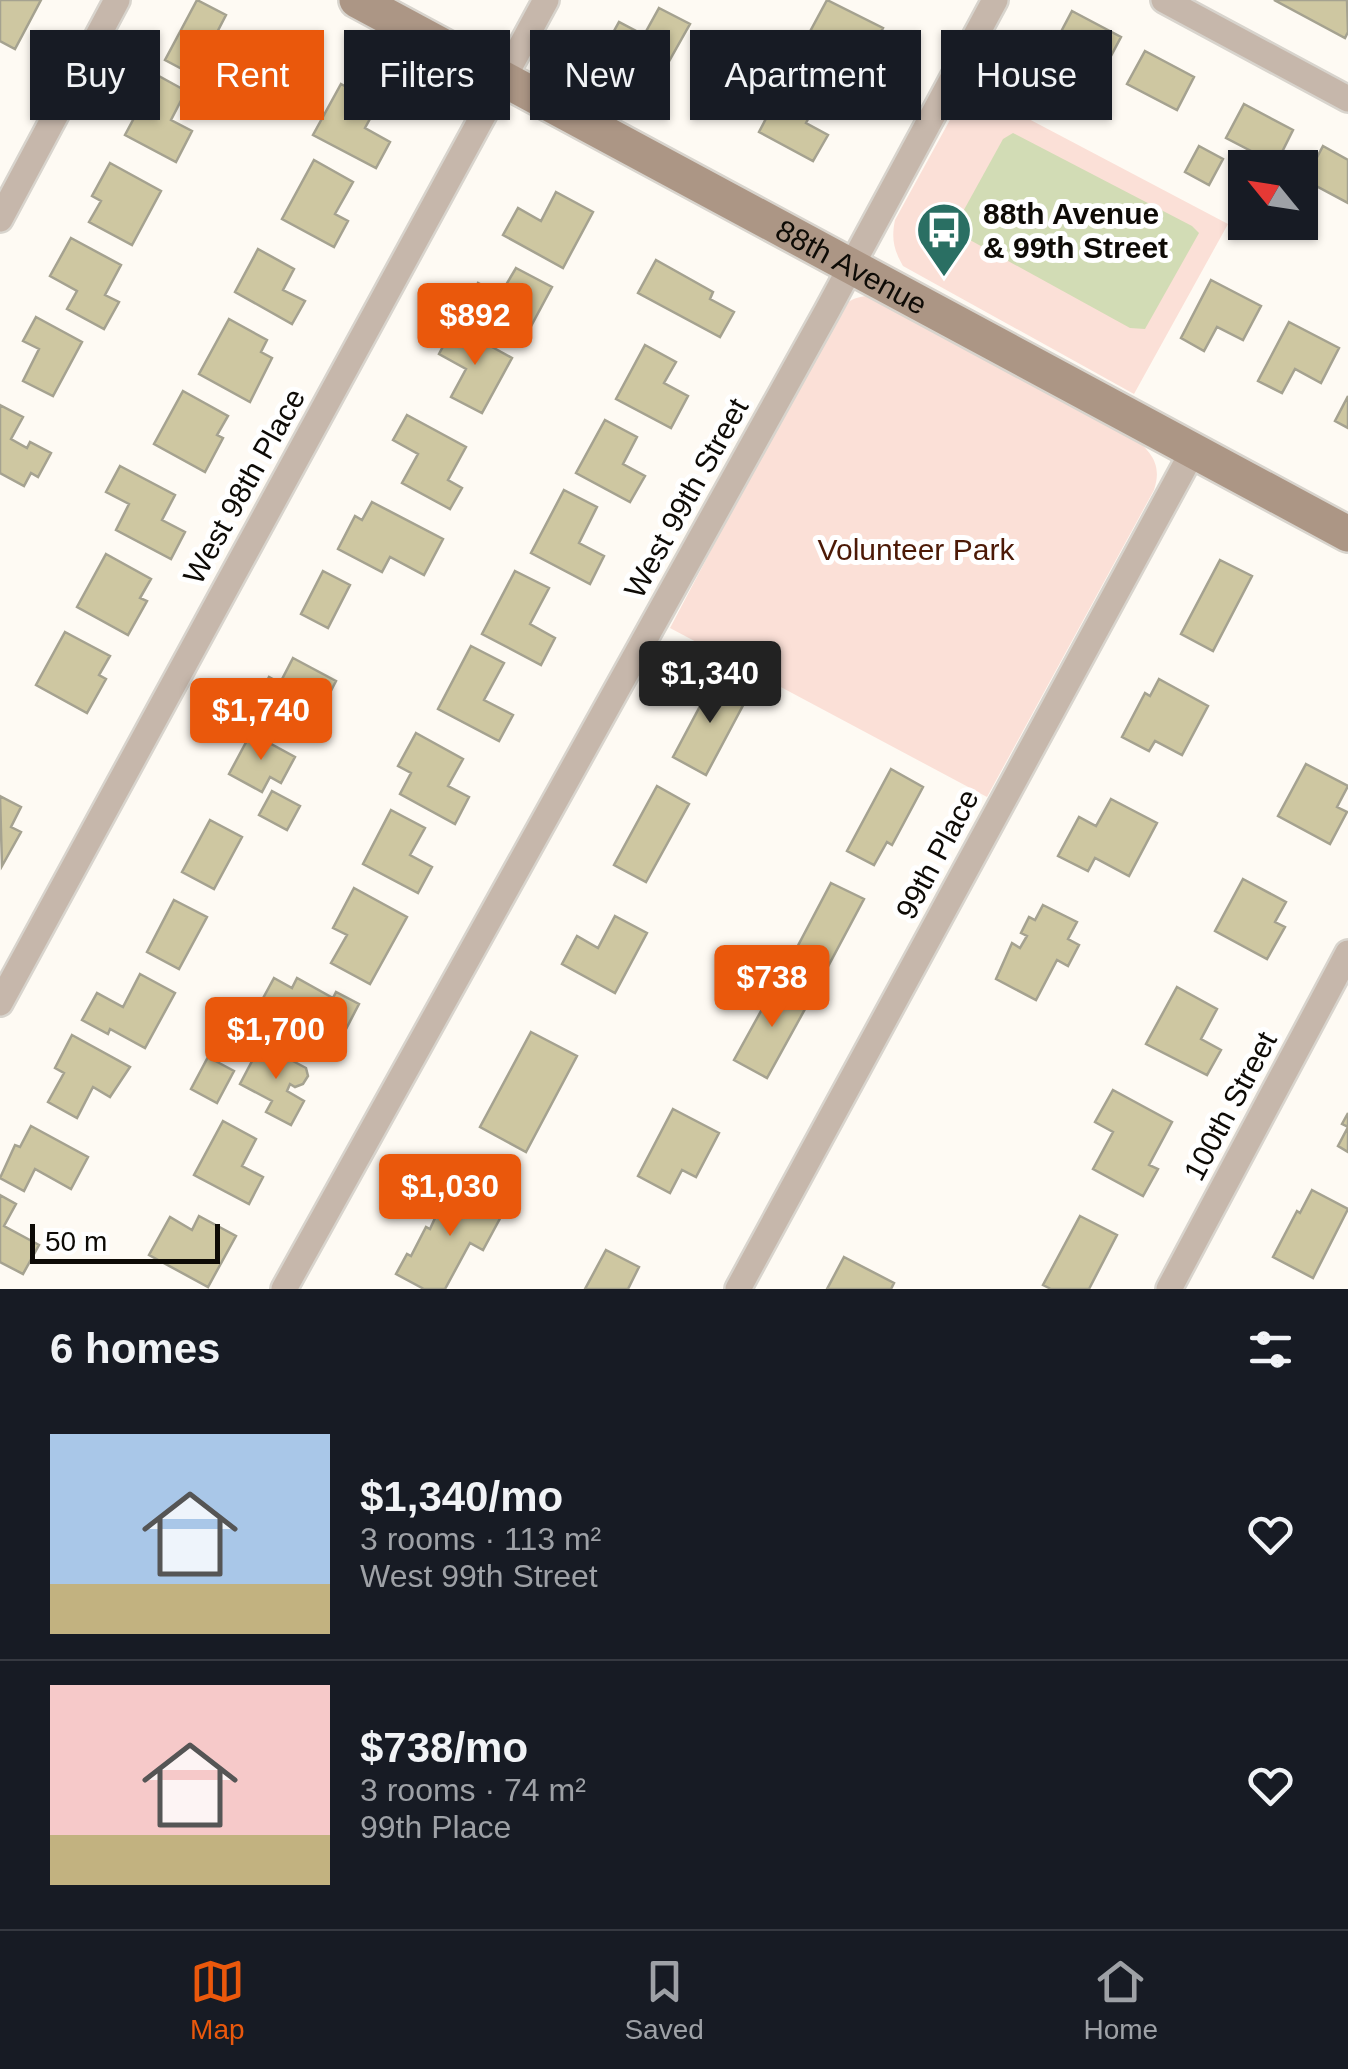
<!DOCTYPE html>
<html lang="en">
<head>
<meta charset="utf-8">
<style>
	:root { --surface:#171b24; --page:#20242c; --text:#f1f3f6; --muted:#9ea1a6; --line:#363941; --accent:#ea580c }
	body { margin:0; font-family:Helvetica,sans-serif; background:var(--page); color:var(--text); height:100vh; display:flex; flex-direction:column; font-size:38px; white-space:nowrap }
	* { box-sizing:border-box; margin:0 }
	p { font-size:32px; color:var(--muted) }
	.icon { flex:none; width:55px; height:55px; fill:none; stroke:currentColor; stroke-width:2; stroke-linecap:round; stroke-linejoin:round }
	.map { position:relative; height:1289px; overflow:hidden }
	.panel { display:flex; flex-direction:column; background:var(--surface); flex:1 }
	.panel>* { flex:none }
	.top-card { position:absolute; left:30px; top:30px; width:1290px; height:90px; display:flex; gap:20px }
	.needle { width:65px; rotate:300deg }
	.buttons { position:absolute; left:1228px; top:150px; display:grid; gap:20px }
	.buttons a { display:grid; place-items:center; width:90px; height:90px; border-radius:0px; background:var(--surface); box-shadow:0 2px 8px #0004; font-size:50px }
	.scale { position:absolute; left:30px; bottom:25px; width:190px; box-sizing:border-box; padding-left:10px; border:5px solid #0e0b06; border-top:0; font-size:28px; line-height:35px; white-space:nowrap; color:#0e0b06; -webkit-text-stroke:8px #fff; paint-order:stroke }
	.price { position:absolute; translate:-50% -85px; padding:0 22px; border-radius:10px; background:var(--accent); color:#fff; font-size:32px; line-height:65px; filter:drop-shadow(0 2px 5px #0008) }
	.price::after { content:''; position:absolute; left:50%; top:60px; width:30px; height:22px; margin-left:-15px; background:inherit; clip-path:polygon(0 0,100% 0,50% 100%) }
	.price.on { background:#222; color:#fff }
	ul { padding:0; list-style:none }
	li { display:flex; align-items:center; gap:30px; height:250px; padding:0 50px }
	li+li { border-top:2px solid var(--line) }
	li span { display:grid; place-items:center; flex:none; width:280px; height:200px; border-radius:0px; color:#555 }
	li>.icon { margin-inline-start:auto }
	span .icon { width:120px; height:120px; fill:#fffc; stroke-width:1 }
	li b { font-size:42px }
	h2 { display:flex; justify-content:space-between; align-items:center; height:120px; padding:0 50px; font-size:42px }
	.tag { padding:0 35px; border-radius:0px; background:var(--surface); box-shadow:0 2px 8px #0004; font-size:35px; line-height:90px }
	.tag.on { background:var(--accent); color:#fff }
	.menu { display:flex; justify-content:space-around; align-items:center; height:140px; border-top:2px solid var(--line); background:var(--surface); font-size:28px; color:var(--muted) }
	.menu a { display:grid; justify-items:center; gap:5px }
	.menu .on { color:var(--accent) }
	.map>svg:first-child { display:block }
</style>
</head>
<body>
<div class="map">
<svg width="1348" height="1289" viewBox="0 0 1348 1289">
	<rect width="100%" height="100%" fill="#fefaf3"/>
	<path fill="#fbe0d7" d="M968 87 1228 224 1134 394 903 266C894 250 891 239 895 220Z
		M868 296 884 301 1130 434C1150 451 1163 463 1154 490L987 797 670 628 832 321C842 306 849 297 868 296Z"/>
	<path fill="#d2dcb5" d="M1013 133 1192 226 1199 233 1145 329 1130 328 959 234 956 226 960 217 1003 139Z"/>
	<path fill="#cec7a1" stroke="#a5a290" stroke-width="2.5" d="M0 0H41L15 49 0 41Z
		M197 0 226 15 211 44 232 55 216 87 165 60Z
		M827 0 883 28 868 55 846 43 832 70 799 52Z
		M1274 0H1347L1348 32 1345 38Z
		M659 8 690 24 659 79 604 49 619 22 644 35Z
		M1072 11 1121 37 1103 71 1054 45Z
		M1145 51 1194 77 1177 110 1127 84Z
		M157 75 186 91 171 120 192 131 176 162 125 135Z
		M787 78 820 96 806 123 828 135 813 161 759 132Z
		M341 84 378 104 365 128 390 142 376 168 313 135Z
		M1244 104 1293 130 1276 164 1226 138Z
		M1199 146 1223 159 1209 185 1185 172Z
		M1323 146 1348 160V203L1305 180Z
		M314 160 353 182 335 214 348 221 334 247 282 219Z
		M110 163 161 191 132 245 89 222 101 201 92 196Z
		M556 192 593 212 563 268 503 235 518 208 541 221Z
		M71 238 121 265 105 295 119 302 104 329 67 309 77 291 50 276Z
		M258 249 294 269 283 290 305 301 292 324 235 292Z
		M656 260 713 292 710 299 734 312 720 337 638 293Z
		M516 268 552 287 522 343 463 310 478 283 500 295Z
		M1211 280 1261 306 1243 340 1217 327 1204 351 1181 338Z
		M36 317 82 342 53 396 23 381 39 349 23 341Z
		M229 319 267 340 261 352 272 358 250 402 199 374Z
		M1289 322 1339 348 1321 383 1295 369 1282 393 1258 381Z
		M454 326 512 358 482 413 451 397 466 369 439 354Z
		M645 345 676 362 664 383 688 396 671 428 616 399Z
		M183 391 228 416 217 435 223 438 205 472 154 444Z
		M1348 396V428L1335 421Z
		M0 405 23 417 11 439 27 448 30 442 51 453 38 477 31 473 24 486 0 473Z
		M407 415 466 447 448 480 462 488 450 509 402 483 418 454 393 440Z
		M605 420 637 437 623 464 645 476 630 502 576 473Z
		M120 466 175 495 162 520 185 532 171 559 116 530 129 504 106 492Z
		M564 490 597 507 579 543 604 556 590 584 531 553Z
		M372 502 443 539 424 575 390 557 382 572 338 549 355 516 362 520Z
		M106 554 151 579 140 598 147 601 128 635 77 607Z
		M1220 560 1252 576 1213 651 1181 634Z
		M323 571 350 585 328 628 301 614Z
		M515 571 549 588 530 624 555 638 541 665 482 634Z
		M65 632 110 656 99 675 106 679 87 713 36 685Z
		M471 646 504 663 484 700 513 715 499 741 438 709Z
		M293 658 336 681 309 733 255 704 269 677 280 683Z
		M715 678 748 696 706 775 673 757Z
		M1159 679 1208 706 1182 755 1155 741 1149 751 1122 737 1145 693 1150 696Z
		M251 733 295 757 281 783 270 777 262 792 229 774Z
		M416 733 463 759 448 786 469 797 455 824 400 794 411 773 398 766Z
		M1306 764 1348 786 1337 807 1347 812 1330 844 1278 816Z
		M891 769 923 787 892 845 887 842 874 865 847 851Z
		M657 786 689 804 646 882 614 865Z
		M272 791 300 806 287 830 259 815Z
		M0 796 21 807 11 827 21 832 2 866Z
		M1111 799 1157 823 1129 876 1095 858 1088 871 1058 856 1079 817 1096 826Z
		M391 810 425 828 410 855 432 867 418 893 363 864Z
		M210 820 242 837 214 889 182 872Z
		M1243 879 1286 902 1275 922 1285 927 1267 959 1215 931Z
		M831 883 864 899 824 974 792 957Z
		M354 888 407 917 370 984 331 963 347 935 333 928Z
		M174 900 207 917 179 969 147 952Z
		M1043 905 1077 922 1068 939 1079 945 1068 966 1057 960 1036 1000 996 979 1012 943 1020 948 1027 936 1021 933 1029 917 1035 920Z
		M615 916 647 933 615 993 562 964 577 936 598 948Z
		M140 974 175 993 145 1048 110 1029 108 1034 82 1020 97 993 123 1007Z
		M274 978 292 988 297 978 333 998 336 992 359 1004 345 1031 330 1023 318 1045 274 1021 279 1012 261 1002Z
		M777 982 810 1000 767 1078 734 1060Z
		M1177 987 1217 1009 1201 1039 1221 1050 1207 1075 1146 1044Z
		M531 1032 577 1056 526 1152 480 1127Z
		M72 1035 130 1067 110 1097 93 1087 77 1118 48 1102 64 1073 55 1068Z
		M261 1044 306 1068 308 1076 303 1084 295 1087 290 1084 287 1091 304 1101 291 1125 266 1112 272 1101 240 1084Z
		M208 1057 234 1071 217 1103 191 1089Z
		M1113 1090 1172 1122 1149 1165 1158 1169 1143 1196 1093 1169 1113 1132 1095 1122Z
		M673 1109 719 1133 696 1177 682 1170 670 1193 638 1176Z
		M1348 1113V1152L1338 1146 1348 1127 1342 1124Z
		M223 1121 256 1139 242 1166 263 1177 249 1204 194 1175Z
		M31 1126 88 1157 71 1189 35 1169 24 1191 0 1178 15 1145 20 1147Z
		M451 1183 504 1211 483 1250 470 1243 445 1289H424L396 1274 407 1254 411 1256 426 1227 430 1229Z
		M1312 1190 1348 1209 1313 1278 1273 1257 1297 1211 1300 1213Z
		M0 1195 16 1204 4 1226 39 1245 23 1274 0 1262Z
		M199 1216 236 1236 208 1287 149 1255 170 1217 192 1230Z
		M1080 1216 1117 1235 1089 1289H1051L1043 1285Z
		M606 1250 639 1267 628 1289H585Z
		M844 1257 894 1283 891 1289H827Z"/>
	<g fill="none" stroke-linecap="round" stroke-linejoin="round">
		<g stroke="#d8d4cd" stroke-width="30">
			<path id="street" d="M1164 0 1348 99
				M0 219 117 0
				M0 1003 546 0
				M284 1289 827 311 995 0
				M738 1289 1193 451
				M1169 1289 1348 953"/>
		</g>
		<g stroke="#d8d4cd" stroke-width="40">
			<g id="secondary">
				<path id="s1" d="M357 0 1348 534"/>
			</g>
		</g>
		<use href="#street" stroke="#c6b7ab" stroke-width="25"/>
		<use href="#secondary" stroke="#ac9685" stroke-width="35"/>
	</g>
	<defs>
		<g id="bus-pin" transform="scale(2.875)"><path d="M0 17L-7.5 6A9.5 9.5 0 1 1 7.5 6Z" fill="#2a6f63" stroke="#fff"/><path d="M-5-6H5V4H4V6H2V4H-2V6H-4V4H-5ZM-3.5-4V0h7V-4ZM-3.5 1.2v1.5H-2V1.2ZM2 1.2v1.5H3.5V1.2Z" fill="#fff"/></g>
	</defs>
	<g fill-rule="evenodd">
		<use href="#bus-pin" x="944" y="230"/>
	</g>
	<g text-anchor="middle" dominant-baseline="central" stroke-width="10" stroke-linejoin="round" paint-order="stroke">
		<g font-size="30" font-weight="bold" fill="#0e0b06" stroke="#fff" text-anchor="start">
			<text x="983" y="213">88th Avenue<tspan x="983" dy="34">&amp; 99th Street</tspan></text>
		</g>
		<g font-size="30" fill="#0e0b06" stroke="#fff">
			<text stroke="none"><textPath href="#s1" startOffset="562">88th Avenue</textPath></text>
			<text transform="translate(244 486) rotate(-61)">West 98th Place</text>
			<text transform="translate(686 498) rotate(-61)">West 99th Street</text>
			<text transform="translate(937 854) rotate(-62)">99th Place</text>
			<text transform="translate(1230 1106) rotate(-62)">100th Street</text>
		</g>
		<g font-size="30" fill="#4c1906" stroke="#fff">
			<text x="916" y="549">Volunteer Park</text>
		</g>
	</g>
</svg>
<div class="buttons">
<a><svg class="needle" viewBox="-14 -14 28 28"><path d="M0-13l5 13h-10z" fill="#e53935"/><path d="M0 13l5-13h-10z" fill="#9ea1a6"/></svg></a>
</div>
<div class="scale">50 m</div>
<b class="price" style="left:475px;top:368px">$892</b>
<b class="price on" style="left:710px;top:726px">$1,340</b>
<b class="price" style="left:261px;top:763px">$1,740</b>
<b class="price" style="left:772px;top:1030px">$738</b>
<b class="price" style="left:276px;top:1082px">$1,700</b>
<b class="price" style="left:450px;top:1239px">$1,030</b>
<div class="top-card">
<a class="tag">Buy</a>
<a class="tag on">Rent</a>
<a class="tag">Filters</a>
<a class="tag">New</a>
<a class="tag">Apartment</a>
<a class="tag">House</a>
</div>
</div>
<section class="panel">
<h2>6 homes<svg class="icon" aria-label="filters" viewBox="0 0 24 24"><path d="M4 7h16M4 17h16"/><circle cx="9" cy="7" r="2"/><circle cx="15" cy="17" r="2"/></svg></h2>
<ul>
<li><span style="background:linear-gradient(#a9c7e8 75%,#c2b280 0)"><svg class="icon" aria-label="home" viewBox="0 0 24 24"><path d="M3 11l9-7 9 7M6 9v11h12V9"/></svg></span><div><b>$1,340/mo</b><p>3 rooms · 113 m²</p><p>West 99th Street</p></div><svg class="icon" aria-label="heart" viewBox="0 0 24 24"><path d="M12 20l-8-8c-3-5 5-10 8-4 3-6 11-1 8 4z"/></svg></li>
<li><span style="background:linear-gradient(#f6c9c9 75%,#c2b280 0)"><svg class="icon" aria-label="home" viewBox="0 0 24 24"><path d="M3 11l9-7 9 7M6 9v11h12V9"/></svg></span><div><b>$738/mo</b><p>3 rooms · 74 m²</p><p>99th Place</p></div><svg class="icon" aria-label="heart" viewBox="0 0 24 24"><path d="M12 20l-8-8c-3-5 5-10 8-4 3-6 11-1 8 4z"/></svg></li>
</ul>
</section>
<nav class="menu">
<a class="on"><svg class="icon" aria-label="map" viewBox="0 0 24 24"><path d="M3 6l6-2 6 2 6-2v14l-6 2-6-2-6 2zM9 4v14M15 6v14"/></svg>Map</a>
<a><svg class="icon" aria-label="saved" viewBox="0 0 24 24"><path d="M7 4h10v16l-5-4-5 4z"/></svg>Saved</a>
<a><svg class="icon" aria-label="home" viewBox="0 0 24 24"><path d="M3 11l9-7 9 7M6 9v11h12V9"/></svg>Home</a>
</nav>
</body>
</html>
